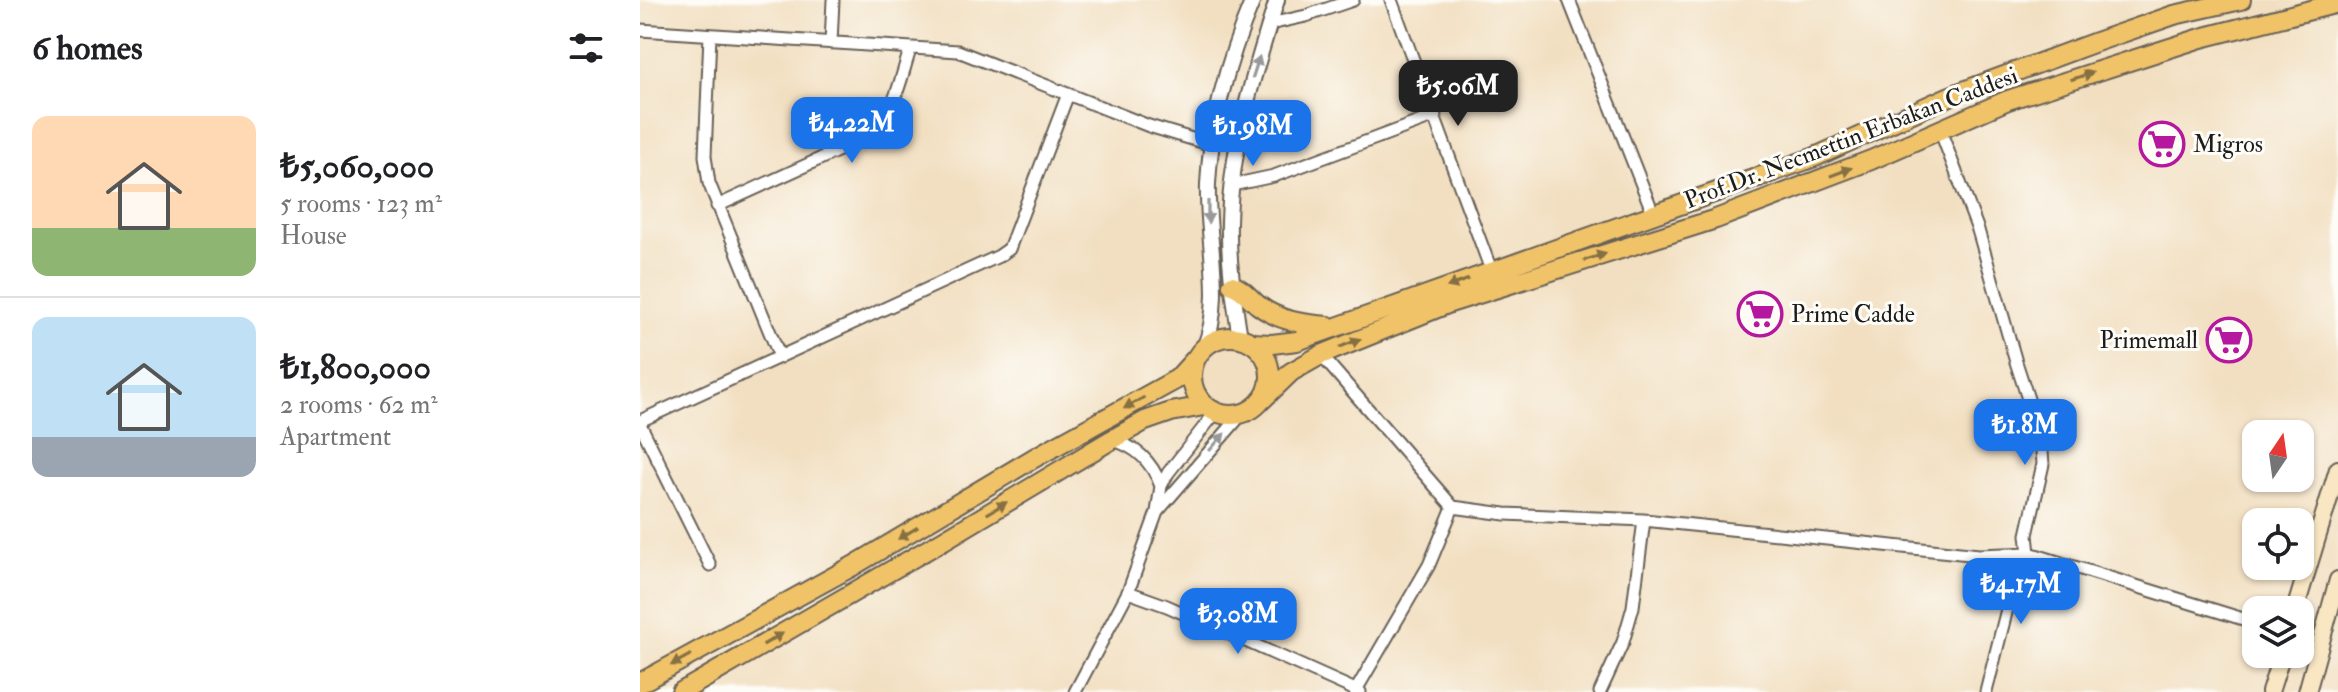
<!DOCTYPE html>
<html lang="en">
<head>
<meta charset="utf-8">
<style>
	:root { --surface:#fff; --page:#f2f2f2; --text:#202124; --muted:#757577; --line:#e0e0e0; --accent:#1a73e8 }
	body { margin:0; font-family:"IM FELL Double Pica",serif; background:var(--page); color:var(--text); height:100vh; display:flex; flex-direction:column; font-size:30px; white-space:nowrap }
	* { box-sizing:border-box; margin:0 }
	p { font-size:26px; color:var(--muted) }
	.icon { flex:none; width:44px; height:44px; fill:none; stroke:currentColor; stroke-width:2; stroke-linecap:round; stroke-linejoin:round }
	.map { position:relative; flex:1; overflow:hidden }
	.drawer { display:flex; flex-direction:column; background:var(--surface); width:640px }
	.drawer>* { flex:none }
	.needle { width:52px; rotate:13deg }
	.fabs { position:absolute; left:1602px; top:420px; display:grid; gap:16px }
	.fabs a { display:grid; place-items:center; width:72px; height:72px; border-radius:16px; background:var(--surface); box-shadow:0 2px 6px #0004; font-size:40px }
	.price { position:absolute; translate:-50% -68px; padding:0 18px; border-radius:16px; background:var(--accent); color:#fff; font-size:26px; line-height:52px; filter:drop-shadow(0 2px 4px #0008) }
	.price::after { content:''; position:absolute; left:50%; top:48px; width:24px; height:18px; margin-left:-12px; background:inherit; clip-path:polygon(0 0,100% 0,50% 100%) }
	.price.on { background:#222; color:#fff }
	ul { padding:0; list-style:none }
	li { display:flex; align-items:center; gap:24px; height:200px; padding:0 32px }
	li+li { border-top:2px solid var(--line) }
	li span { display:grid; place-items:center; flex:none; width:224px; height:160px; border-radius:16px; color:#555 }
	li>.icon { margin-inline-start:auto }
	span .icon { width:96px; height:96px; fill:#fffc; stroke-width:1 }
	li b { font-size:34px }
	h2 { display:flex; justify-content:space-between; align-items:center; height:96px; padding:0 32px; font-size:34px }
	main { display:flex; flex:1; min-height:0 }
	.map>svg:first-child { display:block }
</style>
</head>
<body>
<main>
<section class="drawer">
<h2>6 homes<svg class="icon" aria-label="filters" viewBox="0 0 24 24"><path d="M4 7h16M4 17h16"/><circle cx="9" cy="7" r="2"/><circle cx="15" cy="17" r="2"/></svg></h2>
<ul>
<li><span style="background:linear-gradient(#ffd9b3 70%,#8fb573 0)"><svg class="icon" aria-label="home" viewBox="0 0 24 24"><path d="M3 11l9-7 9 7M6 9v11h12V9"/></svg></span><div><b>₺5,060,000</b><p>5 rooms · 123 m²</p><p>House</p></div></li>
<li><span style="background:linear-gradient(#bfe0f5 75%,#9aa5b1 0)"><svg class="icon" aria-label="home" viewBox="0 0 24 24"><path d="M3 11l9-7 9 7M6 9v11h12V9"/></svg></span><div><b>₺1,800,000</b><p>2 rooms · 62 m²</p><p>Apartment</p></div></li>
</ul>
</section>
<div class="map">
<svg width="1698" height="692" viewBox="0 0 1698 692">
	<rect width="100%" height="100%" fill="#fdfcf7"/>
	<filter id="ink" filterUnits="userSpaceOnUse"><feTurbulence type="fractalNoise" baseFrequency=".0125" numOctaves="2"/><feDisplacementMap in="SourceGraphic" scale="16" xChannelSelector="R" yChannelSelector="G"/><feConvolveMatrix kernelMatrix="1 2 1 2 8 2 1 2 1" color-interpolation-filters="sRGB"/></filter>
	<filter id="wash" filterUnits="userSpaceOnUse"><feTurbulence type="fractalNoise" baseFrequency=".006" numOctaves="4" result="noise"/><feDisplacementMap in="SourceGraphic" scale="32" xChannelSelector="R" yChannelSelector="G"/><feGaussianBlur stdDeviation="1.8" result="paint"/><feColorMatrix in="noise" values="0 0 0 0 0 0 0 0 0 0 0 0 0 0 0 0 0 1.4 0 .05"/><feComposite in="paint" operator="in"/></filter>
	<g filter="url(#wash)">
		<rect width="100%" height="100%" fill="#f2dfc1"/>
	</g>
	<g filter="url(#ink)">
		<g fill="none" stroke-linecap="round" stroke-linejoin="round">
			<g stroke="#676056" stroke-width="15">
				<path id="minor" d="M751 0 851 270
					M929 0 1013 213
					M630 24 666 16 713 0
					M0 30 318 51 509 126 572 145
					M70 35 65 156 69 183 140 357
					M191 43 193 0
					M1300 130 1338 230 1376 362 1401 439 1403 464 1387 535 1389 553 1616 623
					M592 185 634 176 795 116
					M77 206 230 136C255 114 260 80 270 50
					M681 355 813 507 865 514 1004 520 1339 555 1389 553 1367 609 1346 692
					M0 421 359 256 369 249 428 94
					M0 424 70 565
					M471 440C497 446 512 462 521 486
					M517 512 601 415
					M488 592 527 606 720 692
					M435 692 488 592 517 512 521 486 528 473 575 413
					M715 692 789 565 813 507
					M960 692 983 642 993 607 1004 520"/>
			</g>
			<g stroke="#676056" stroke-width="18">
				<path id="tertiary" d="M600 338C594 299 588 261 589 222 591 145 614 73 637 0
					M564 348C585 300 566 237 568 184 571 120 588 59 613 0"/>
			</g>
			<g stroke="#676056" stroke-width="20">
				<path id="secondary" d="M1655 610 1698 469
					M1630 692 1642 654
					M1667 692 1698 580"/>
			</g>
			<g stroke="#676056" stroke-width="22">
				<path id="primary" d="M592 285C604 289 609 298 618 305 639 321 662 324 688 326
					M552 376a39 39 0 1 1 78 0a39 39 0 1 1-78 0Z
					M612 343 632 344 657 341 1175 157 1310 96 1456 42 1534 15 1601 0
					M622 400 651 372 681 355 810 303 1076 219 1231 160 1368 100 1561 38 1698 3
					M0 683 213 566 394 458 537 379 556 358
					M41 692 304 540 471 440 505 421 531 412 564 406"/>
			</g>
			<use href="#minor" stroke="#fff" stroke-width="11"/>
			<use href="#tertiary" stroke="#fff" stroke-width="14"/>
			<use href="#secondary" stroke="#f9e7c3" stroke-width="16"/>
			<use href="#primary" stroke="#f1c369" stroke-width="18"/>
		</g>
		<defs><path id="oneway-solid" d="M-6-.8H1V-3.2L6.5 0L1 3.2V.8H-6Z" transform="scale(2)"/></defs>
		<g fill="#999">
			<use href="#oneway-solid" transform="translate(616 67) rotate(-72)"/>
			<use href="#oneway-solid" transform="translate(568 212) rotate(90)"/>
			<use href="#oneway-solid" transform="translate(577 442) rotate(-49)"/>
		</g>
		<g fill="#867042">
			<use href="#oneway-solid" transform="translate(1442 76) rotate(-18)"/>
			<use href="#oneway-solid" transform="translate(1201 172) rotate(-21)"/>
			<use href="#oneway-solid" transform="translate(955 257) rotate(-17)"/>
			<use href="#oneway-solid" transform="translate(818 283) rotate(160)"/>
			<use href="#oneway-solid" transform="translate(710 343) rotate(-22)"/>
			<use href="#oneway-solid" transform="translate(494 403) rotate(151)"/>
			<use href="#oneway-solid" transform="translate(357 508) rotate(-31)"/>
			<use href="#oneway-solid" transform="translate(268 533) rotate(149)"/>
			<use href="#oneway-solid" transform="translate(133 639) rotate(-30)"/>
			<use href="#oneway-solid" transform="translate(41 660) rotate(151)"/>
		</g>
	</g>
	<defs>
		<g id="supermarket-ring" transform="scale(2.3)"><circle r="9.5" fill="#fdfcf7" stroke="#b5179e" stroke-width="1.5"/><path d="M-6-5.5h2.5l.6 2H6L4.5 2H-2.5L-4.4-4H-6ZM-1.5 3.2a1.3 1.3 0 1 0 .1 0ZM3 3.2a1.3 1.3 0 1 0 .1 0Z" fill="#b5179e"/></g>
	</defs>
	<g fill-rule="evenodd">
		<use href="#supermarket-ring" x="1522" y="144"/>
		<use href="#supermarket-ring" x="1120" y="314"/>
		<use href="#supermarket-ring" x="1589" y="340"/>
	</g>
	<g text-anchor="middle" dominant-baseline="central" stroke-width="6" stroke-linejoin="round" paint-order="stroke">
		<g font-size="24" fill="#1c1c1c" stroke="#fdfcf7">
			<text transform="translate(1211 138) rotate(-21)">Prof.Dr. Necmettin Erbakan Caddesi</text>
		</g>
		<g font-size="24" fill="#1c1c1c" stroke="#fdfcf7" text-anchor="start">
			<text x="1553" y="144">Migros</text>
			<text x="1151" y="314">Prime Cadde</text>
			<text x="1558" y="340" text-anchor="end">Primemall</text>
		</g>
	</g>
</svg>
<div class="fabs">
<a><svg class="needle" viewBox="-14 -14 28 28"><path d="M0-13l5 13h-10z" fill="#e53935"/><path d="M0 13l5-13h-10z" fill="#757577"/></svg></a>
<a><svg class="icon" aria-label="locate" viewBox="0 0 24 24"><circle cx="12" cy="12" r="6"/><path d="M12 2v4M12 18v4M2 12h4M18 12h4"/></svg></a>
<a><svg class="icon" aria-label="layers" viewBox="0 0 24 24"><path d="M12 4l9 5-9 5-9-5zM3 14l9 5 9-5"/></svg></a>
</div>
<b class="price on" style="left:818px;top:128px">₺5.06M</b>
<b class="price" style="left:212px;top:165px">₺4.22M</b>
<b class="price" style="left:613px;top:168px">₺1.98M</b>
<b class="price" style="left:1385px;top:467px">₺1.8M</b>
<b class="price" style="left:1381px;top:626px">₺4.17M</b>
<b class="price" style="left:598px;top:656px">₺3.08M</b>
</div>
</main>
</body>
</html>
